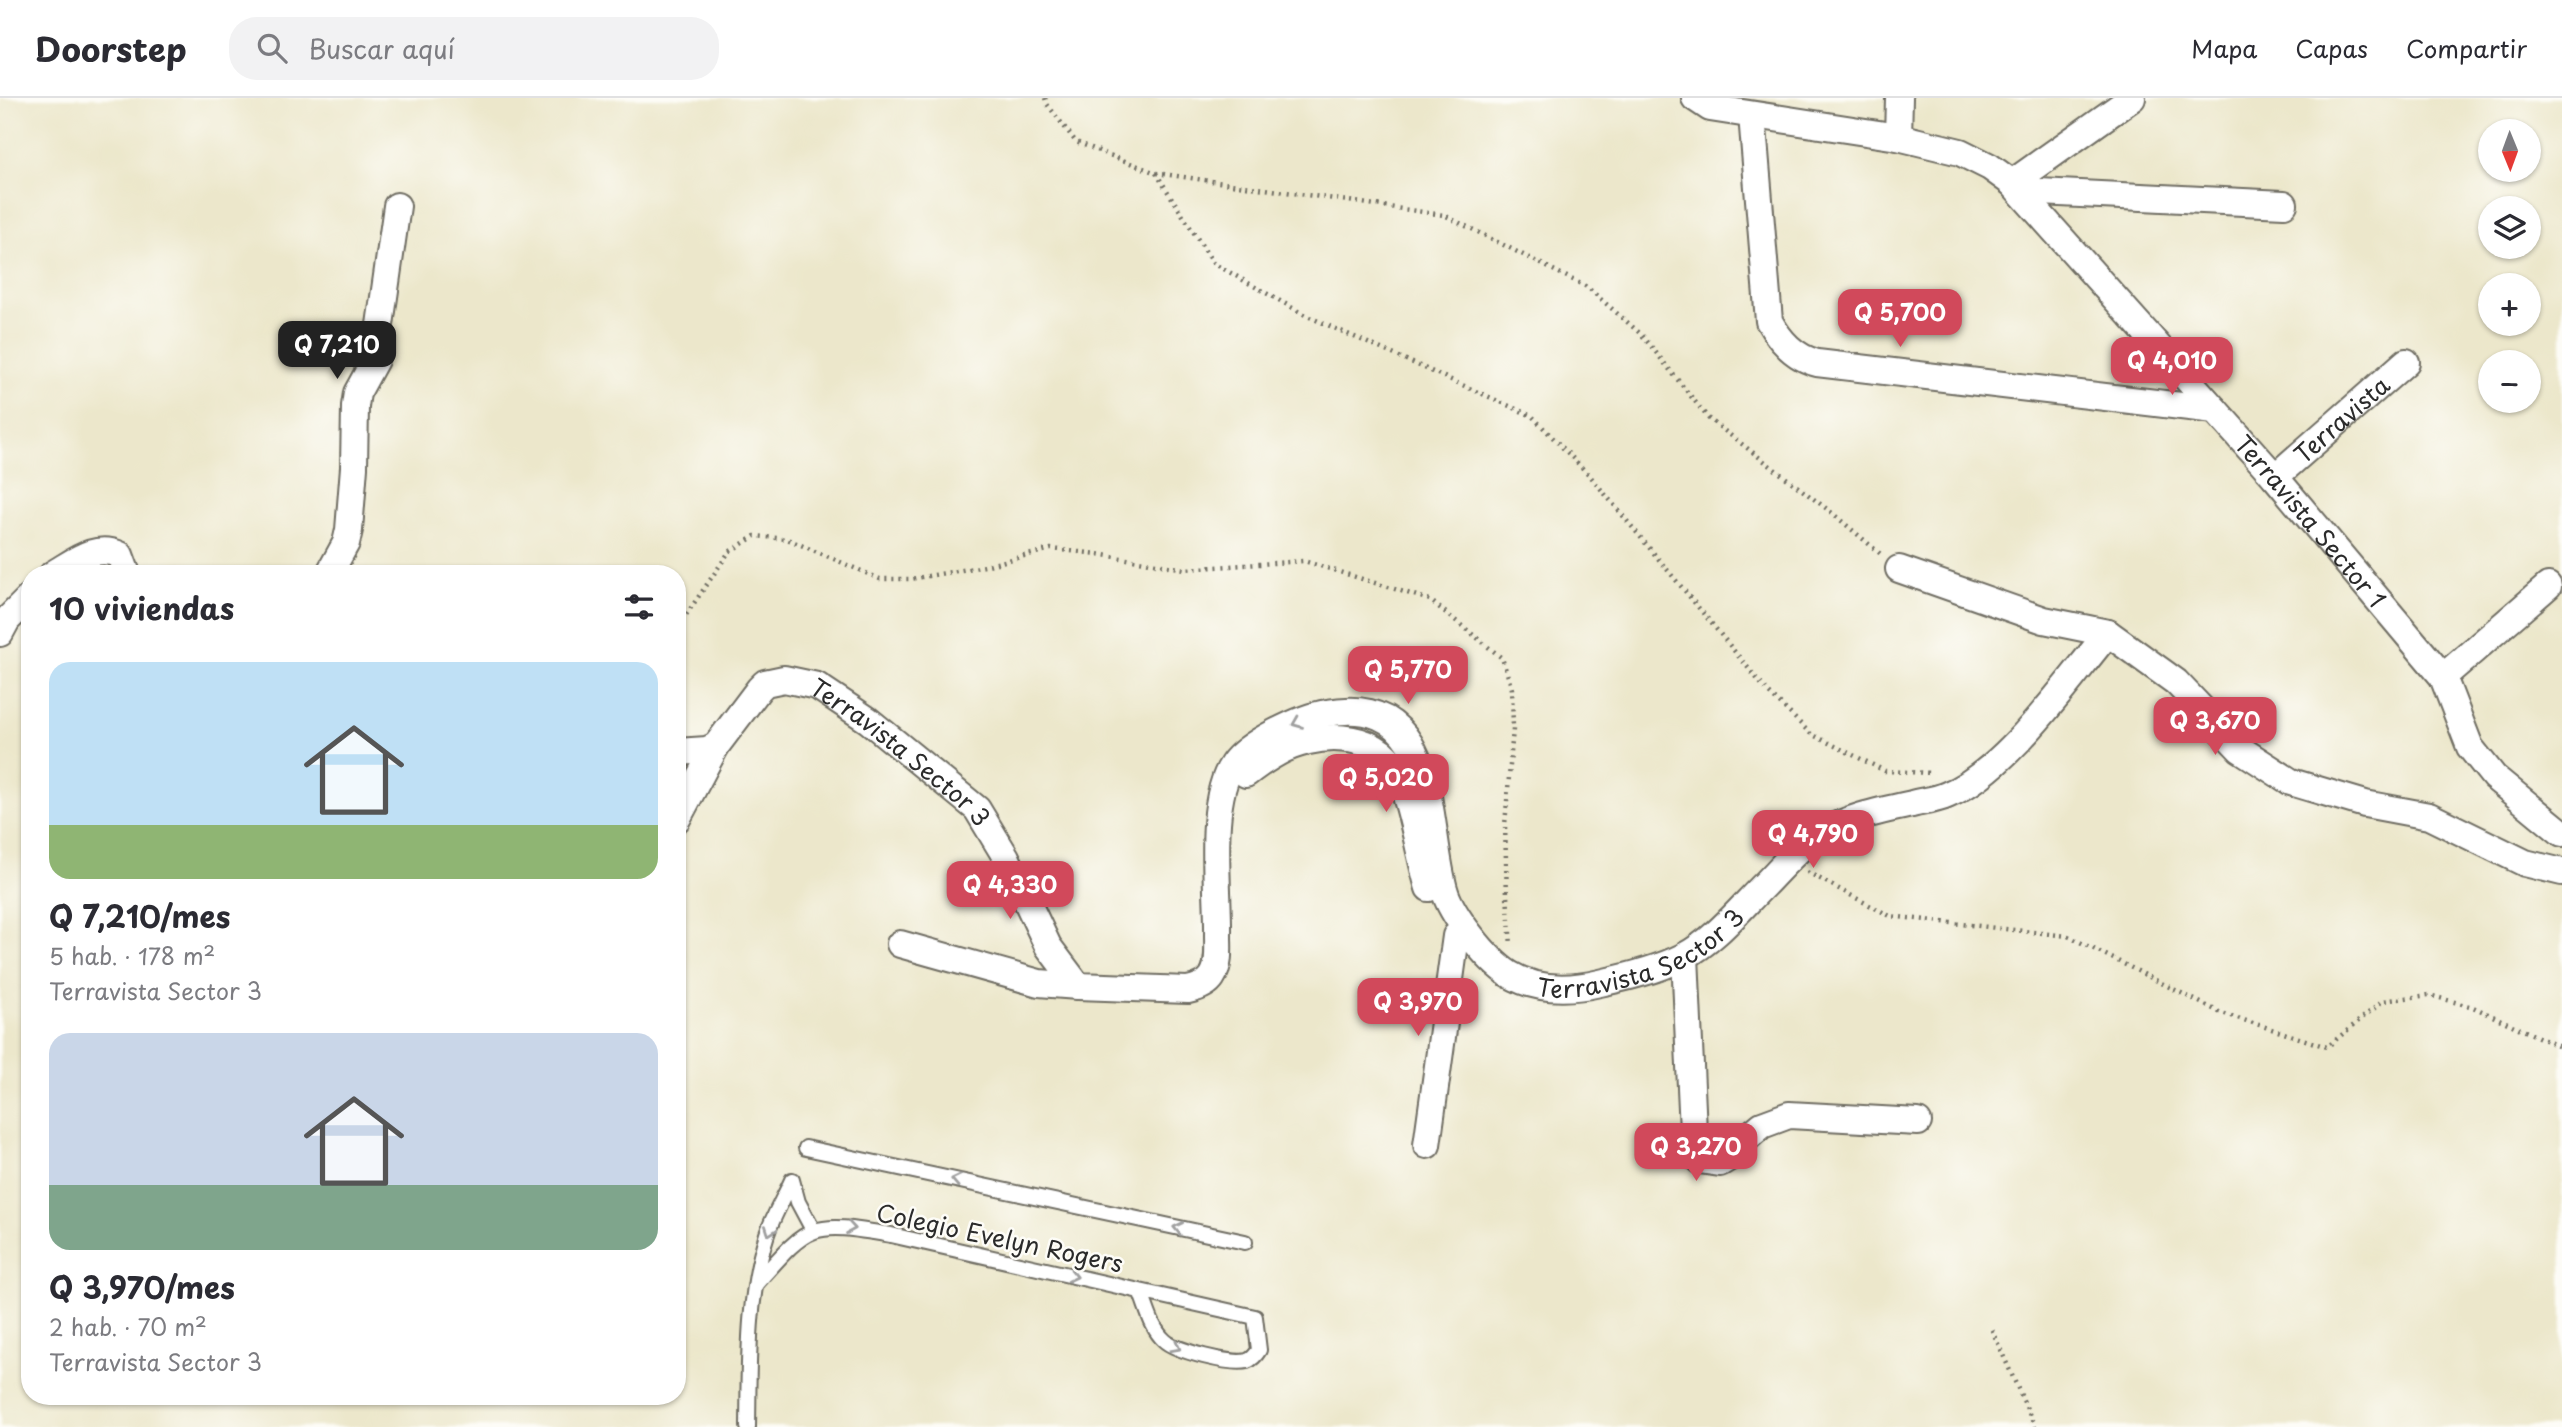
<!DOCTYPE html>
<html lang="es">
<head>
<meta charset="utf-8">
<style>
	:root { --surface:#fff; --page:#f2f2f3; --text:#2b2b33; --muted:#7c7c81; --line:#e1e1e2; --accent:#d1495b }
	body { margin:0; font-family:"Playpen Sans",sans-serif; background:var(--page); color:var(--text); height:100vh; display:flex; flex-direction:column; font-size:26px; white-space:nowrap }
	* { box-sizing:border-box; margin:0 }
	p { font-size:23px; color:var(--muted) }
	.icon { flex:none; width:38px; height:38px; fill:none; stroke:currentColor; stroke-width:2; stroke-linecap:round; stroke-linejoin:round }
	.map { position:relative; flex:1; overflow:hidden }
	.sheet { position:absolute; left:21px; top:467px; width:665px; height:840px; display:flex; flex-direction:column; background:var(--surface); border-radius:28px; box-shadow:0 2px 5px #0004 }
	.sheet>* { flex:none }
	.needle { width:46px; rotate:179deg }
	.tools { position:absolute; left:2478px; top:21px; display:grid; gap:14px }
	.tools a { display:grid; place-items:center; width:63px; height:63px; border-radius:50%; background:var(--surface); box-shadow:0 2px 5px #0004; font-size:35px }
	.price { position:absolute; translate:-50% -60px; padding:0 16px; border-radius:14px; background:var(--accent); color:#fff; font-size:23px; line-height:46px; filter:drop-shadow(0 2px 4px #0008) }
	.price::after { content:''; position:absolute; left:50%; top:42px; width:21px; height:16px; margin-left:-10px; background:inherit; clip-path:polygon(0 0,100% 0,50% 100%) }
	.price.selected { background:#222; color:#fff }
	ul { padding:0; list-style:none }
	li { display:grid; align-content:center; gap:14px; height:371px; padding:0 28px }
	li span { display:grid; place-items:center; height:217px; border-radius:21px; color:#555 }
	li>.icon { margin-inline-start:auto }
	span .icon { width:126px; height:126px; fill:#fffc; stroke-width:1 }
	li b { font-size:30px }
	h2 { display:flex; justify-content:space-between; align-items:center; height:84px; padding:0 28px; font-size:30px }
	header { display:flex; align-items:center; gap:42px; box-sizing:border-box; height:98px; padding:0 35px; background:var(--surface); border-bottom:2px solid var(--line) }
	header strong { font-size:33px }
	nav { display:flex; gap:38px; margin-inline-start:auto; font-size:24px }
	.search { width:490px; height:63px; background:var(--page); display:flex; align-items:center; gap:18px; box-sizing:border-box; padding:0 24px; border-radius:28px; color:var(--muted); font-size:26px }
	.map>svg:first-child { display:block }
</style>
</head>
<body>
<header>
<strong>Doorstep</strong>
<div class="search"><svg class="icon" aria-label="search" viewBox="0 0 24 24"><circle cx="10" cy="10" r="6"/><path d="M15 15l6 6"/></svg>Buscar aquí</div>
<nav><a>Mapa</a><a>Capas</a><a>Compartir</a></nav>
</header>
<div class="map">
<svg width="2562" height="1329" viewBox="0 0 2562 1329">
	<rect width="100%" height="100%" fill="#fdfcf7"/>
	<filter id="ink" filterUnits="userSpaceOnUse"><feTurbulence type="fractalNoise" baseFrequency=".0143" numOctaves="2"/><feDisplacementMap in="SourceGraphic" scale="14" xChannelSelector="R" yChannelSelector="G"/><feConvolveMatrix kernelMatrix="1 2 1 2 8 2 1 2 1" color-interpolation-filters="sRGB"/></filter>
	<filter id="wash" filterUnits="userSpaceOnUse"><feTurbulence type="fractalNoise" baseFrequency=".00686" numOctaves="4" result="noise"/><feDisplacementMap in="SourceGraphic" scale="28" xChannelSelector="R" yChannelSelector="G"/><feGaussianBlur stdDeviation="1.57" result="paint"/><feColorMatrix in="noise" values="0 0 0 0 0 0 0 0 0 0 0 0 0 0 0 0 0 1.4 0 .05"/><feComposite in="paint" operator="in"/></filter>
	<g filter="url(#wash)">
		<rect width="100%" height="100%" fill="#ece7cb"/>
	</g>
	<g filter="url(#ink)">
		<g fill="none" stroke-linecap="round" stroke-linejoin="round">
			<g stroke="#6f6d63" stroke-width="18">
				<path id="lane" d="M806 1050 1245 1144
					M792 1082 798 1104 813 1132
					M756 1186C810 1125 810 1123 891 1137L1255 1219 1259 1252C1256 1257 1253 1261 1247 1263 1232 1267 1175 1253 1164 1242 1151 1230 1147 1209 1140 1193
					M748 1329C749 1264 747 1199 767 1136 773 1118 784 1100 792 1082"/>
			</g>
			<g stroke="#6f6d63" stroke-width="30">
				<g id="street">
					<path id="s1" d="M1695 0 1710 10 1898 39 1960 54 1990 69 2012 85 2275 379 2443 579 2470 649 2494 679 2562 735"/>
					<path d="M1752 17 1769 223C1780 243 1794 259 1817 265L2215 312"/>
					<path d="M1898 39 1899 0"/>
					<path d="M2012 85 2132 0"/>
					<path d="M2021 93 2284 106"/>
					<path id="s2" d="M2275 379 2406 264"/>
					<path d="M1899 471 2044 522 2108 535 2176 584 2240 651 2291 684 2365 706 2429 718 2525 765 2562 774"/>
					<path d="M53 476C74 464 95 445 120 457L127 476"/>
					<path d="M329 476 346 445 349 432 354 369 355 308 357 295 375 262 397 108"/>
					<path d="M0 535 7 522 30 499"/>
					<path d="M2443 579 2548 488"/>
					<path id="s3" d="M677 654 707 652 716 648 759 591 765 585 784 581 817 588 868 622 977 711 1006 759 1048 848 1078 888 1188 892C1197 890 1207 887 1212 879 1220 867 1218 850 1218 837 1219 791 1207 703 1233 666 1248 645 1301 619 1327 615 1439 594 1425 722 1444 791 1451 817 1487 862 1509 876 1537 893 1570 892 1600 885 1628 879 1657 872 1683 859 1714 843 1739 812 1764 787 1780 771 1797 750 1816 738 1845 720 1879 713 1912 706 1923 703 1936 702 1947 697 2006 673 2067 584 2108 535"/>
					<path d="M1246 676C1255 669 1266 661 1277 655 1313 634 1377 631 1397 674 1413 710 1418 752 1429 790"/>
					<path d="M677 721 716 648"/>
					<path d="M900 846 1039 885 1078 888"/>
					<path d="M1685 858 1694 1055 1699 1062 1720 1065 1730 1059 1743 1043 1762 1027 1789 1017 1918 1024"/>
					<path d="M1427 1047 1456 838"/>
				</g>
			</g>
			<path stroke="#6f6d63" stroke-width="4.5" stroke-dasharray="2 5" stroke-linecap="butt" d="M1045 0 1047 6 1076 44 1156 75 1444 117 1587 189 1642 237 1709 321 1831 414 1883 458
				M1156 75 1213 165 1305 217 1532 318 1591 379 1768 594 1811 636 1885 673 1932 675
				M677 527 686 517 729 454 755 438 787 441 880 481H911L985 468 1051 451 1098 456 1185 471 1304 463 1430 502 1502 560 1512 591 1513 631 1505 727 1507 798 1511 847
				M1807 774 1890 818 2068 838 2219 914 2327 949 2383 903 2429 897 2473 909 2562 950
				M1992 1232 2035 1329"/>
			<use href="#lane" stroke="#fff" stroke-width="14"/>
			<use href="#street" stroke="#fff" stroke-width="26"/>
		</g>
		<defs><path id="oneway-chevron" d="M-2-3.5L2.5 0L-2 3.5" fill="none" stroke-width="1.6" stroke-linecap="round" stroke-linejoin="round" transform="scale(1.75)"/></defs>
		<g stroke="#a0a0a0">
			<use href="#oneway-chevron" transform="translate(1297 625) rotate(158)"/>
			<use href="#oneway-chevron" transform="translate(956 1082) rotate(-168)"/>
			<use href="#oneway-chevron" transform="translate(851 1130) rotate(9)"/>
			<use href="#oneway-chevron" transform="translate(1178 1130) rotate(-168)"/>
			<use href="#oneway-chevron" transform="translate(770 1133) rotate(110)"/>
			<use href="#oneway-chevron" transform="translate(1073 1178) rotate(13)"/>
			<use href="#oneway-chevron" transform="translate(1176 1249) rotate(28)"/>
		</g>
	</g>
	<g text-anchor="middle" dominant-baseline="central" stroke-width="5" stroke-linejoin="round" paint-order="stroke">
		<g font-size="24" fill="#2b2b2b" stroke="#fdfcf7">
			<text stroke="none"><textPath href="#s2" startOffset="88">Terravista</textPath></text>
			<text stroke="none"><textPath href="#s1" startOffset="784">Terravista Sector 1</textPath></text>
			<text stroke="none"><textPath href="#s3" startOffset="280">Terravista Sector 3</textPath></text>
			<text stroke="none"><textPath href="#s3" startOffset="1538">Terravista Sector 3</textPath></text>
			<text transform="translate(1000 1139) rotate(12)">Colegio Evelyn Rogers</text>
		</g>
	</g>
</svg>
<div class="tools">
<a><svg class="needle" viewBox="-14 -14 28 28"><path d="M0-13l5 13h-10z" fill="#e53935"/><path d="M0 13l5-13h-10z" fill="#7c7c81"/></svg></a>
<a><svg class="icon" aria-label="layers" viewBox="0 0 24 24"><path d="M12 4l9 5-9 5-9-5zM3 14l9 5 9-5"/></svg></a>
<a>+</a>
<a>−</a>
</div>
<b class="price" style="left:1900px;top:251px">Q 5,700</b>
<b class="price selected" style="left:337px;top:283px">Q 7,210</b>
<b class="price" style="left:2172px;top:299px">Q 4,010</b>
<b class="price" style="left:1408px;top:608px">Q 5,770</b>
<b class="price" style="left:2215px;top:659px">Q 3,670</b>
<b class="price" style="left:1386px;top:716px">Q 5,020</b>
<b class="price" style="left:1813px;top:772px">Q 4,790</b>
<b class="price" style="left:1010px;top:823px">Q 4,330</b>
<b class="price" style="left:1418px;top:940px">Q 3,970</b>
<b class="price" style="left:1696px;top:1085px">Q 3,270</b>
<section class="sheet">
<h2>10 viviendas<svg class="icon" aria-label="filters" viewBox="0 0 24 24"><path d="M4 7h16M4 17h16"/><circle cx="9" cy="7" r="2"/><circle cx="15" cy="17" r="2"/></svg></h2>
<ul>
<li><span style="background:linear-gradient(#bfe0f5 75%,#8fb573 0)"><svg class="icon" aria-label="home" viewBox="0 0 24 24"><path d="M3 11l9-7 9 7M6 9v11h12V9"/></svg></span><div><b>Q 7,210/mes</b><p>5 hab. · 178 m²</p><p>Terravista Sector 3</p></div></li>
<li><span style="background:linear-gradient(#c9d6e8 70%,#7fa58c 0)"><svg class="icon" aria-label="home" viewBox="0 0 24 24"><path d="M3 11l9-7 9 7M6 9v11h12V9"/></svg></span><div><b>Q 3,970/mes</b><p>2 hab. · 70 m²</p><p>Terravista Sector 3</p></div></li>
</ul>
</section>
</div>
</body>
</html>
